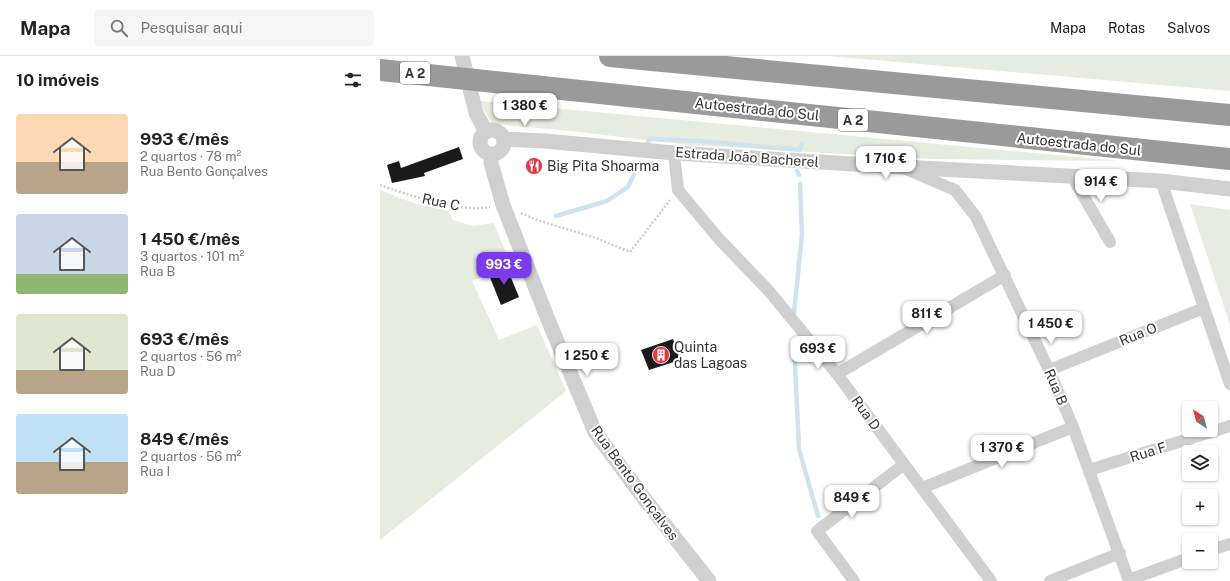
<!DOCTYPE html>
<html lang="pt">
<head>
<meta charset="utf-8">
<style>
	:root { --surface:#fff; --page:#f6f6f6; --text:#222; --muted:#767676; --line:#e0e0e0; --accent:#7c3aed }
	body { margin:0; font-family:"Public Sans",sans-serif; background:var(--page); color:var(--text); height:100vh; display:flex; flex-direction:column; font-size:15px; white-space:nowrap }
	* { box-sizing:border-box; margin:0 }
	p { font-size:13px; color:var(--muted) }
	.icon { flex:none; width:22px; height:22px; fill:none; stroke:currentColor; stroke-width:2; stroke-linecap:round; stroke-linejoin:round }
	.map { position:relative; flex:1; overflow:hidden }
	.drawer { display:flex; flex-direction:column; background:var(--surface); width:380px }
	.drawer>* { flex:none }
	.needle { width:26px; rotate:324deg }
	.buttons { position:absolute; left:802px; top:345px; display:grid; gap:8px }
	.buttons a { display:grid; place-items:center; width:36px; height:36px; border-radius:4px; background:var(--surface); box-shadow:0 1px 3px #0004; font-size:20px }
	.price { position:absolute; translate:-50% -34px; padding:0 9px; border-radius:8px; background:#fff; color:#222; font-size:13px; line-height:26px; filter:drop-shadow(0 1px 2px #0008) }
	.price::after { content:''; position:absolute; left:50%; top:24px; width:12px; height:9px; margin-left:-6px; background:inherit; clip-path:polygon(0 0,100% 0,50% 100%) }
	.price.on { background:var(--accent); color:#fff }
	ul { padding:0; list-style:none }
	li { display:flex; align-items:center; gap:12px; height:100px; padding:0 16px }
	li span { display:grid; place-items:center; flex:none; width:112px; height:80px; border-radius:4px; color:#555 }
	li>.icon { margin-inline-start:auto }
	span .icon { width:48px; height:48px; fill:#fffc; stroke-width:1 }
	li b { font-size:17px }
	h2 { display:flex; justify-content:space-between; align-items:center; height:48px; padding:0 16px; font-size:17px }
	header { display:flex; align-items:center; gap:24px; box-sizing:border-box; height:56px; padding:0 20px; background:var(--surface); border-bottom:1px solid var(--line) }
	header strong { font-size:19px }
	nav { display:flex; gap:22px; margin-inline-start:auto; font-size:14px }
	.search { width:280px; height:36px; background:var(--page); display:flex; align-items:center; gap:10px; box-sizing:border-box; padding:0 14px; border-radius:4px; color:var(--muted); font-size:15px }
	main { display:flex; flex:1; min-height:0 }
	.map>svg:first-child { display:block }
</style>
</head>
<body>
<header>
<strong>Mapa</strong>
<div class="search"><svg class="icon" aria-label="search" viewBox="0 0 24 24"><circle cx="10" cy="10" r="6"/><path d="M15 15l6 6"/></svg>Pesquisar aqui</div>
<nav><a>Mapa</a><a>Rotas</a><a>Salvos</a></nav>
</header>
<main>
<section class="drawer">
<h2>10 imóveis<svg class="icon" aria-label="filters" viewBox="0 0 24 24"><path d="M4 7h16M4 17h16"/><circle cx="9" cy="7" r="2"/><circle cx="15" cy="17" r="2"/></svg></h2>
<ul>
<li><span style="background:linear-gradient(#ffd9b3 60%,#b9a48a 0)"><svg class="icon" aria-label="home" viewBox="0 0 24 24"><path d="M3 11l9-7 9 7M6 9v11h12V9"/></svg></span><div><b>993 €/mês</b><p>2 quartos · 78 m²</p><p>Rua Bento Gonçalves</p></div></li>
<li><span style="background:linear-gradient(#c9d6e8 75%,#8fb573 0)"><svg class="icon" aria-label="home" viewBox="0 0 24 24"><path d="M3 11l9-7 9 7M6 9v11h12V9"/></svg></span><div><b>1 450 €/mês</b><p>3 quartos · 101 m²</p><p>Rua B</p></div></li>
<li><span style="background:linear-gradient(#dfe7d0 70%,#b9a48a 0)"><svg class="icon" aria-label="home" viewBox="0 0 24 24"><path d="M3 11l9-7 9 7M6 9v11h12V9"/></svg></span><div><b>693 €/mês</b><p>2 quartos · 56 m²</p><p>Rua D</p></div></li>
<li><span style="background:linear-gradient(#bfe0f5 60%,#b9a48a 0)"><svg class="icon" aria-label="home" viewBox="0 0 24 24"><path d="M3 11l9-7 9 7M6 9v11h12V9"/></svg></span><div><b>849 €/mês</b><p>2 quartos · 56 m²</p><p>Rua I</p></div></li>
</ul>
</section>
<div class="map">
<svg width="850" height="525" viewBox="0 0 850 525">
	<rect width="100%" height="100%" fill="#fff"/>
	<path fill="#e6ecdf" d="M448 0H850V35Z
		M99 45 740 105 550 103 309 89 191 75 112 68Z
		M0 134 36 148 68 155 73 164 92 170 114 167 131 210 92 225 119 284 157 269 186 335 0 484Z
		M810 148 850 154V269Z"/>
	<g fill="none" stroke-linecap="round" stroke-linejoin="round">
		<path stroke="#cfe2ee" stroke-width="4.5" d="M267 88 270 83 319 85 420 94 422 88
			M417 115 419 119
			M176 160 227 145 248 131 257 112
			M414 257 422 179 420 128
			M414 289 419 393 438 460"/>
	</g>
	<path fill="#1a1a1a" d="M79 91 83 103 44 117 45 120 12 127 7 109 19 105 21 112Z
		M127 212 139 241 121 249 109 219Z
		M293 283 300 304 269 314 261 294Z"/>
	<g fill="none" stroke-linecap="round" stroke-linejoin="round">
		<path stroke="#cdcdcd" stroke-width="2.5" stroke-dasharray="2 2" stroke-linecap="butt" d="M0 129C28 139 82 157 110 151
			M141 157 157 164 216 182 250 196 290 144"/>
		<path stroke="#d0d0d0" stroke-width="12" d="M294 97 298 134 339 183 389 235 457 318 611 525
			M526 113 575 134 596 161 669 314 693 371 749 525
			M692 120 730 186
			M781 125 850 328
			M669 314 824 252
			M457 318 625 219
			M709 414 850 370
			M542 432 693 371
			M831 494 850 488
			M749 524 809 502
			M474 525 437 475 523 409
			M670 525 740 497"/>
		<path stroke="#d0d0d0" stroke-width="15" d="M82 0 96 57 106 76
			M100 86a12 12 0 1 1 24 0a12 12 0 1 1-24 0Z
			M124 83 165 85 294 97 522 111 781 125 850 133
			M112 98 111 107 123 149 167 261 215 376 266 445 329 525"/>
		<path stroke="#9a9a9a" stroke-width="22" d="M230 0 850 59
			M0 14 850 103"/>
	</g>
	<defs>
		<g id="restaurant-disc" transform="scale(0.9)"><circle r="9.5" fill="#e63946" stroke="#fff"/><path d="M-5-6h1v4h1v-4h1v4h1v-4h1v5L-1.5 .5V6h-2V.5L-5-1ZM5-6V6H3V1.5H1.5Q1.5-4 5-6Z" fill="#fff"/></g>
		<g id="building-disc" transform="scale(0.9)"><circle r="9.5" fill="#e63946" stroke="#fff"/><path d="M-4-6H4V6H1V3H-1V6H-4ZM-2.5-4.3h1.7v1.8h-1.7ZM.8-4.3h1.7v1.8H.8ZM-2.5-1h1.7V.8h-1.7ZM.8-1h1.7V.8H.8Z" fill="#fff"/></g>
	</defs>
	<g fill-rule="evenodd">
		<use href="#restaurant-disc" x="154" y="110"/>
		<use href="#building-disc" x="281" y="299"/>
	</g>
	<g text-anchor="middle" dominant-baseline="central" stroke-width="4" stroke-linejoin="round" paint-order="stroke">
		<g fill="#fff" stroke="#707070" stroke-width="1">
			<rect x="20" y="6" width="30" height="22" rx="3"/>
			<rect x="458" y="53" width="30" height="22" rx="3"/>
		</g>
		<g font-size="13" font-weight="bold" fill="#333">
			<text x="35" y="17">A 2</text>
			<text x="473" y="64">A 2</text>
		</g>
		<g font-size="14" fill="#333" stroke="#fff">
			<text transform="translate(377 53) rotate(6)">Autoestrada do Sul</text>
			<text transform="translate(699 88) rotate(6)">Autoestrada do Sul</text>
			<text transform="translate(367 101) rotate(4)">Estrada João Bacherel</text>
			<text transform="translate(61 146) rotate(12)">Rua C</text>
			<text transform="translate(758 278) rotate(-22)">Rua O</text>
			<text transform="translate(676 331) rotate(67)">Rua B</text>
			<text transform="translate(486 357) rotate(54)">Rua D</text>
			<text transform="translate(768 396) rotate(-17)">Rua F</text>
			<text transform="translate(255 427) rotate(54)">Rua Bento Gonçalves</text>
		</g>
		<g font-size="14" fill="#333" stroke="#fff" text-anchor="start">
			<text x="167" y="110">Big Pita Shoarma</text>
			<text x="294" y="291">Quinta<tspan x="294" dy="16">das Lagoas</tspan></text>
		</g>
	</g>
</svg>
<div class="buttons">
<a><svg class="needle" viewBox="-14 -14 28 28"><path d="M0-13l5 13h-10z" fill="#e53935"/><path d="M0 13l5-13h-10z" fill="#767676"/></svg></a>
<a><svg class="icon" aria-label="layers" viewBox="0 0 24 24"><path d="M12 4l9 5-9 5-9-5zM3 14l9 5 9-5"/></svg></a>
<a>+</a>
<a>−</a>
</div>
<b class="price" style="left:145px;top:71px">1 380 €</b>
<b class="price" style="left:506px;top:124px">1 710 €</b>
<b class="price" style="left:721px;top:147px">914 €</b>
<b class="price on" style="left:124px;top:230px">993 €</b>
<b class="price" style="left:547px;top:279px">811 €</b>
<b class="price" style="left:671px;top:289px">1 450 €</b>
<b class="price" style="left:438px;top:314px">693 €</b>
<b class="price" style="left:207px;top:321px">1 250 €</b>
<b class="price" style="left:622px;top:413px">1 370 €</b>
<b class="price" style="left:472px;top:463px">849 €</b>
</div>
</main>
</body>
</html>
